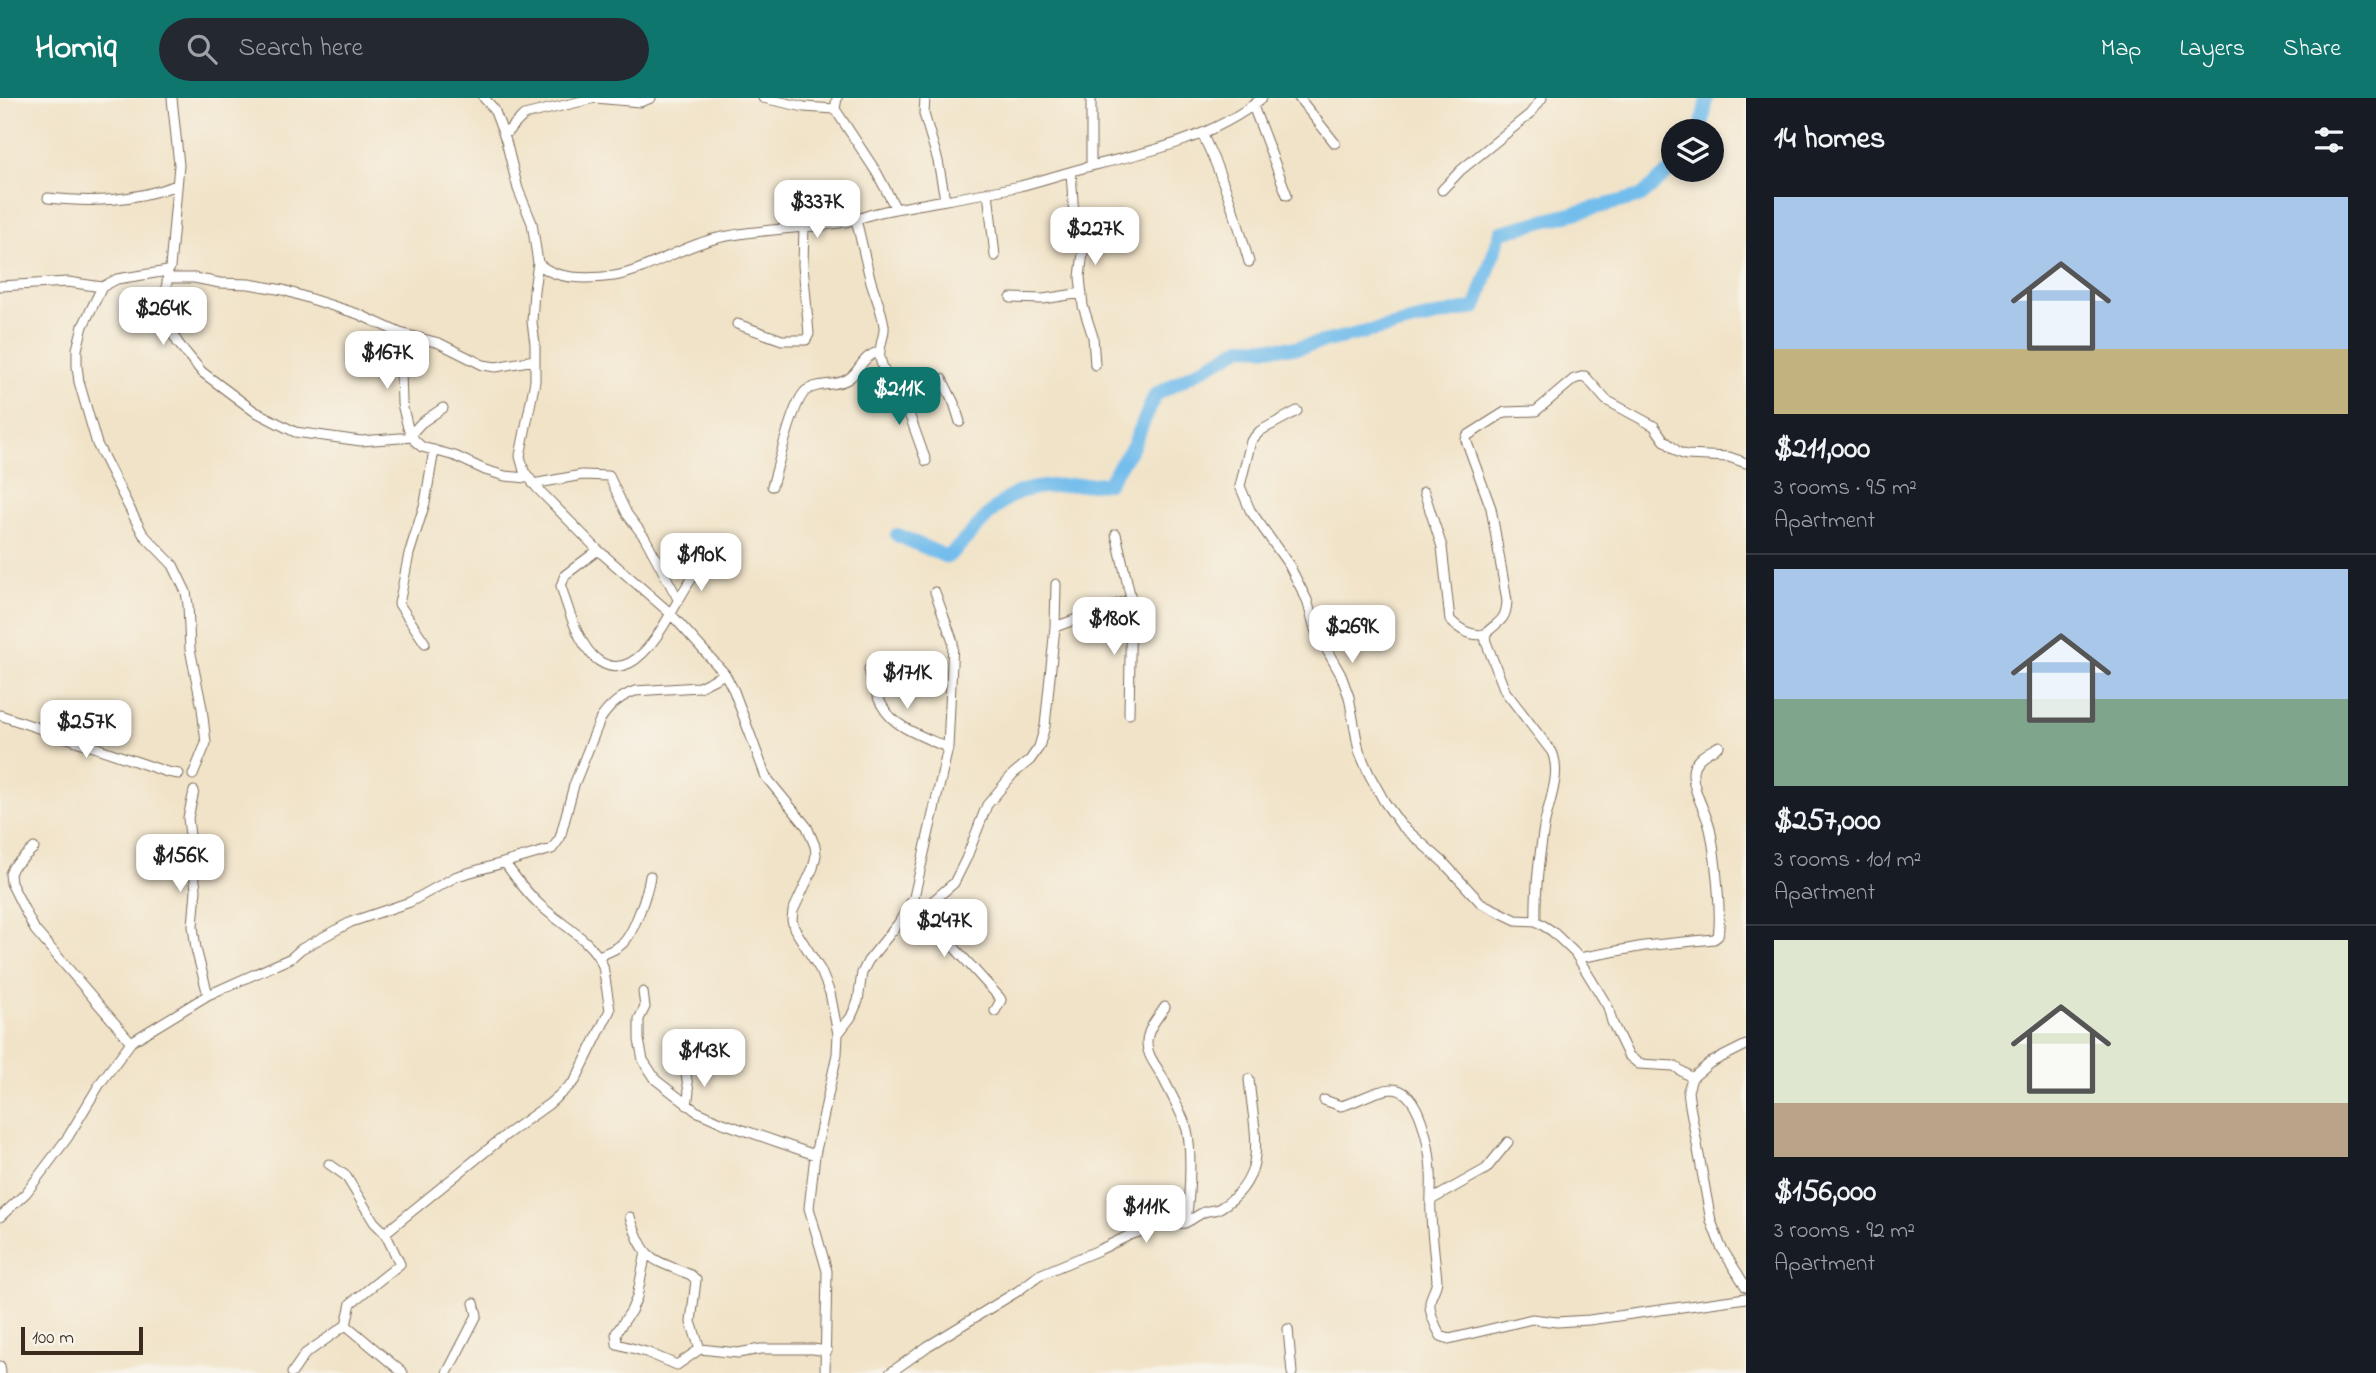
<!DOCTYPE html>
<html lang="en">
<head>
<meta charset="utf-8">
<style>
	:root { --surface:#171b24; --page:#242831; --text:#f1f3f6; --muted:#9ea1a6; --line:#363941; --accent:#0f766e }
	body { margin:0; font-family:"Indie Flower",sans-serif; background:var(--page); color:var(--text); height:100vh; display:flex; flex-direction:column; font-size:26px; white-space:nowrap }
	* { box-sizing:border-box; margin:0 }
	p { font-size:23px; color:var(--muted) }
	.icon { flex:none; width:38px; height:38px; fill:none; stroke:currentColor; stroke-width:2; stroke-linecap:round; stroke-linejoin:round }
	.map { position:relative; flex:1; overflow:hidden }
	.side { display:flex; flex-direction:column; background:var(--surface); width:630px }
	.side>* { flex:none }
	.fabs { position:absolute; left:1661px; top:21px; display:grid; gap:14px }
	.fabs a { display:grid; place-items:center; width:63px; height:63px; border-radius:50%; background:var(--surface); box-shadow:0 4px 10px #0003; font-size:35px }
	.scale { position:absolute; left:21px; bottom:18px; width:122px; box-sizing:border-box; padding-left:7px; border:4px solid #3b2a1e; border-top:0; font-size:19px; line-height:24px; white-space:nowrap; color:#3b2a1e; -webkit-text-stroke:5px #f7f3e8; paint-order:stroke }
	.price { position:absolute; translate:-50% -60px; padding:0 16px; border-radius:14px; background:#fff; color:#222; font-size:23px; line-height:46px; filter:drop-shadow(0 2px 4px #0008) }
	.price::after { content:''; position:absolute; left:50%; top:42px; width:21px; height:16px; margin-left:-10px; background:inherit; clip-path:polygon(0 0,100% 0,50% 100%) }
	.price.current { background:var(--accent); color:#fff }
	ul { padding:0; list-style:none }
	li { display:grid; align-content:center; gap:14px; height:371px; padding:0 28px }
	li+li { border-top:2px solid var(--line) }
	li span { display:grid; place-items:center; height:217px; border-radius:0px; color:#555 }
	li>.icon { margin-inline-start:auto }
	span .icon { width:126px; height:126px; fill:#fffc; stroke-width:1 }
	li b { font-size:30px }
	h2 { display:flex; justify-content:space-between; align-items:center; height:84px; padding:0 28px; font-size:30px }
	header { display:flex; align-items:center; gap:42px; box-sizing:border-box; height:98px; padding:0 35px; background:var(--accent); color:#fff }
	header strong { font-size:33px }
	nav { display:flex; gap:38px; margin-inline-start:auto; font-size:24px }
	.search { width:490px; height:63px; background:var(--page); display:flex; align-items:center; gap:18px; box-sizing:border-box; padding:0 24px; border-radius:38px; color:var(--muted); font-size:26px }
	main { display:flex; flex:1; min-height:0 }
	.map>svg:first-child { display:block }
</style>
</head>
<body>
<header>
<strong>Homiq</strong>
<div class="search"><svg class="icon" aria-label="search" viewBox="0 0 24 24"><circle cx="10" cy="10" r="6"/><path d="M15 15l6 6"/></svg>Search here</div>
<nav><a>Map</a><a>Layers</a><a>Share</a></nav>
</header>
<main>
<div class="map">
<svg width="1746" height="1275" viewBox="0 0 1746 1275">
	<rect width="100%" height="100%" fill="#f7f3e8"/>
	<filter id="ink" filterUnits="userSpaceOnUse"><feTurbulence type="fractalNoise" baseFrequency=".0143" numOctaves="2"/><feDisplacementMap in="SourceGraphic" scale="14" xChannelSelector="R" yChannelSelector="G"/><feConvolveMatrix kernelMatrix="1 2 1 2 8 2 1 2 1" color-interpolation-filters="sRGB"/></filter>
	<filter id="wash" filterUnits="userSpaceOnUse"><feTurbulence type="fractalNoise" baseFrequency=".00686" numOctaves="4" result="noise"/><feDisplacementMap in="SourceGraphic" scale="28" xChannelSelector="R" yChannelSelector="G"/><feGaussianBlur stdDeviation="1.57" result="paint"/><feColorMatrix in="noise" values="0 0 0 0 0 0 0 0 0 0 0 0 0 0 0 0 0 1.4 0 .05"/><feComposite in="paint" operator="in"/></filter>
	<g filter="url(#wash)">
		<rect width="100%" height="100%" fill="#f1e3c8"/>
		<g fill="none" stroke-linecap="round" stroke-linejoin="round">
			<path stroke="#73bdec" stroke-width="14" d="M1701 33 1707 0
				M897 437 947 459C969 442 994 403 1020 394 1041 386 1084 387 1108 385L1133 348 1155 297 1242 249 1296 250 1476 209 1501 134 1641 98 1673 70"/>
		</g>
	</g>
	<g filter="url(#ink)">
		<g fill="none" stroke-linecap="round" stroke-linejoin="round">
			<g stroke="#7b6b5a" stroke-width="11">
				<path id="minor" d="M172 0 179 67 170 170 168 173 117 181 102 189 83 228 77 251V268L79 284 97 346 135 421 143 436 173 467 186 494 188 507 190 551 202 610 206 645 193 677
					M484 0 494 11 506 43 518 91 532 125 538 165C556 183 590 181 614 178 647 173 683 147 718 140 758 131 799 131 839 125 855 123 869 116 885 113 930 104 975 98 1020 88 1044 82 1067 74 1091 68 1150 54 1215 39 1262 0
					M763 0 804 9 835 11 877 75 896 111
					M925 0 924 16 938 63 945 101
					M1091 0V68
					M1299 0 1335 45
					M1253 8 1287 97
					M835 11 837 0
					M1202 35C1222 77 1237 119 1249 164
					M504 37 524 17 595 0 640 4 651 0
					M1071 74 1074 118 1084 146 1080 179 1083 208 1093 239 1095 267
					M1442 92 1461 72 1530 16 1542 0
					M988 94 995 158
					M48 100C95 105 132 103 177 87
					M856 122C861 141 865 161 870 180 874 196 882 211 884 228 885 239 878 248 880 260 882 270 888 282 898 285L932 278 942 281 954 305 960 324
					M538 165 534 192 532 224 535 246V283L520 358 524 373 537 390 598 452 670 515 725 576 734 593 766 679 807 729 815 748 816 757 813 770 793 813 792 822 794 830 821 873 830 895 838 936 837 956 815 1057 809 1110 827 1173 825 1275
					M168 175 164 211 169 229 178 245 202 274 254 313 295 334 361 343 413 339
					M168 180H194L220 185 249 186 283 192 358 216 400 235 439 245 483 267 496 269 534 262
					M0 188 68 184 102 189
					M1011 200 1043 201 1082 195
					M737 226 782 242H806L809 236 803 167 804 128
					M400 235 402 306 408 330 415 343 422 349 455 358 485 372 505 378 527 380
					M898 285 926 363
					M1297 313 1260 333 1251 343 1240 388 1250 412 1289 467 1307 502 1315 531 1341 577 1349 599 1359 653 1369 676 1384 703 1401 727 1443 764 1481 805 1516 822 1536 823 1552 833 1575 855 1608 909 1612 924 1628 957 1639 966 1674 968 1692 980
					M411 336 421 325 443 310
					M533 386 582 377 609 378 627 416 645 440 678 501
					M772 388C778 370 793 300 807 292 819 284 835 289 848 281 862 272 859 260 880 253
					M1424 394 1442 449 1450 522C1460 532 1472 539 1485 536
					M598 452 565 477 561 488C567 509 580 551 599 563 643 592 674 501 695 476 701 469 710 465 717 461
					M1055 529 1131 501 1116 436
					M425 545 399 506 409 456 425 405 434 352
					M869 571C881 626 900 628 948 650
					M1129 616 1131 501
					M0 617 167 674 179 676
					M194 693 188 720 196 792 193 828 196 851 208 897
					M34 750 13 769 10 776 11 785 23 809 35 832 131 944
					M910 806 924 816 1000 900 1001 902 995 913
					M924 816 927 808 954 785 966 761 987 707 1013 676 1030 662 1039 649 1045 628 1055 529 1056 486
					M1536 823C1535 792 1539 760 1544 729 1548 705 1562 677 1552 654L1505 593 1486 544 1485 536C1498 523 1506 524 1507 503L1491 410 1466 342 1467 338 1505 314 1536 313 1574 281 1585 278 1606 302 1654 328 1664 342 1678 354 1686 357 1729 359 1746 365
					M598 858C606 855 616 852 623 845 634 835 648 793 650 778
					M1579 860 1644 848 1714 841 1718 838C1722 817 1715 753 1710 731 1706 713 1692 693 1693 674 1694 660 1709 654 1719 648
					M643 894 645 909 639 921V942L643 962 656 982 696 1013 723 1025 815 1057
					M838 936 851 919 858 903 862 875 868 863 898 826 914 799 948 650 953 544 935 494
					M686 976 689 994 687 1007
					M1692 980 1688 993 1690 1008 1711 1123 1721 1149 1746 1189
					M1692 980 1710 965 1746 947
					M1324 1002 1341 1008C1357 1004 1374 992 1392 991 1421 991 1430 1052 1431 1074 1432 1088 1430 1103 1431 1117 1432 1139 1435 1161 1437 1182 1436 1192 1431 1196 1430 1204 1429 1214 1436 1230 1441 1238L1449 1241 1532 1221 1557 1224 1589 1222 1746 1200
					M1431 1102 1486 1071 1508 1044
					M0 1119 26 1095 68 1039 101 984 131 944 208 897 291 860 301 851 351 824 410 804 457 778 552 751 560 740 574 687 600 622C608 609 621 598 635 593L699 589 725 576
					M630 1119C645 1163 649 1160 691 1177L696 1182 691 1224 700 1251 738 1255 761 1251H813L827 1253
					M1185 1125C1191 1122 1198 1117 1204 1114 1210 1112 1215 1113 1220 1110 1272 1079 1253 1031 1249 981
					M385 1135 507 1036 549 1006 575 983 610 912 603 868C591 840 561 827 540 807 527 795 515 779 505 765
					M646 1154 637 1199 631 1213 616 1235 617 1246 646 1254 677 1267 700 1251
					M346 1227 403 1275
					M1288 1231 1292 1275
					M0 1268 1 1275
					M292 1275 305 1256 346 1227 351 1205 400 1166 385 1135 374 1124 346 1078 329 1066
					M447 1275 477 1217 474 1205
					M890 1275 928 1248 1018 1193 1039 1177 1099 1152 1130 1137 1154 1129 1185 1125C1190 1105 1192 1052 1187 1032 1182 1015 1172 998 1164 982 1158 969 1146 958 1147 943 1148 930 1158 919 1165 909"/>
			</g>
			<use href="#minor" stroke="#fff" stroke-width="9"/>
		</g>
	</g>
</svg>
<div class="fabs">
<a><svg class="icon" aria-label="layers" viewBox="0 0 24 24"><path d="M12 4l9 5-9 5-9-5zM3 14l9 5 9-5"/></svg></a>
</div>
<div class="scale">100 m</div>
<b class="price" style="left:817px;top:142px">$337K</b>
<b class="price" style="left:1095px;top:169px">$227K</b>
<b class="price" style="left:163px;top:249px">$264K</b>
<b class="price" style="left:387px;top:293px">$167K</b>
<b class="price current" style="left:899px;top:329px">$211K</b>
<b class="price" style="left:701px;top:495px">$190K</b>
<b class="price" style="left:1114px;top:559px">$180K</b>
<b class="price" style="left:1352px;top:567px">$269K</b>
<b class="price" style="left:907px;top:613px">$171K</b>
<b class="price" style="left:86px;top:662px">$257K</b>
<b class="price" style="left:180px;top:796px">$156K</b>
<b class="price" style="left:944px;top:861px">$247K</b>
<b class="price" style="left:704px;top:991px">$143K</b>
<b class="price" style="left:1146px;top:1147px">$111K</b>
</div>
<section class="side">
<h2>14 homes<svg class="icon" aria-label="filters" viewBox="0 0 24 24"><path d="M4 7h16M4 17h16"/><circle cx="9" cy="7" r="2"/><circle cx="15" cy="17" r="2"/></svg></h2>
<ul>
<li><span style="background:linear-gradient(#a9c7e8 70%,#c2b280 0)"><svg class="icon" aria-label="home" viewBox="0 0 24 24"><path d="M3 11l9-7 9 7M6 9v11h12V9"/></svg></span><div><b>$211,000</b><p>3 rooms · 95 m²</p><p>Apartment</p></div></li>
<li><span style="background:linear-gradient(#a9c7e8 60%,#7fa58c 0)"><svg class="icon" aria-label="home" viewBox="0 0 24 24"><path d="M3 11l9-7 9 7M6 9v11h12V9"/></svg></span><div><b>$257,000</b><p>3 rooms · 101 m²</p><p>Apartment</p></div></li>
<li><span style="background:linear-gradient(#dfe7d0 75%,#b9a48a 0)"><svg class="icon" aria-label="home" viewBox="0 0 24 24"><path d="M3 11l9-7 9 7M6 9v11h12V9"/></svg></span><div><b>$156,000</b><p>3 rooms · 92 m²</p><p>Apartment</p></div></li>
</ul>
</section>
</main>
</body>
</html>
